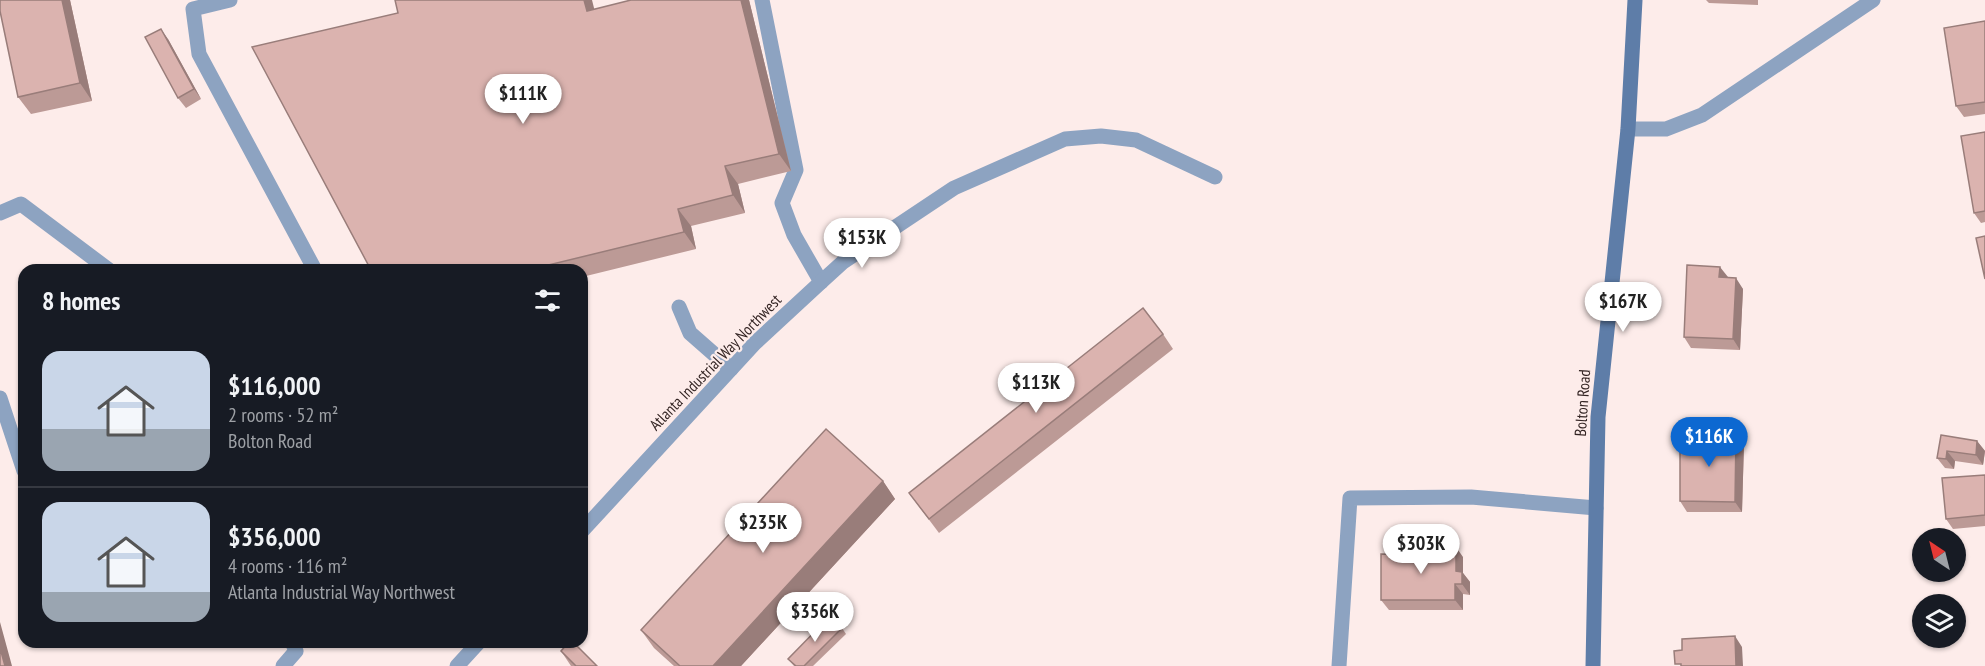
<!DOCTYPE html>
<html lang="en">
<head>
<meta charset="utf-8">
<style>
	:root { --surface:#171b24; --page:#242831; --text:#f1f3f6; --muted:#9ea1a6; --line:#363941; --accent:#0c68d1 }
	body { margin:0; font-family:"PT Sans Narrow",sans-serif; background:var(--page); color:var(--text); height:100vh; display:flex; flex-direction:column; font-size:22px; white-space:nowrap }
	* { box-sizing:border-box; margin:0 }
	p { font-size:20px; color:var(--muted) }
	.icon { flex:none; width:33px; height:33px; fill:none; stroke:currentColor; stroke-width:2; stroke-linecap:round; stroke-linejoin:round }
	.map { position:relative; flex:1; overflow:hidden }
	.details { position:absolute; left:18px; top:264px; width:570px; height:384px; display:flex; flex-direction:column; background:var(--surface); border-radius:18px; box-shadow:0 2px 4px #0004 }
	.details>* { flex:none }
	.needle { width:39px; rotate:325deg }
	.fabs { position:absolute; left:1912px; top:528px; display:grid; gap:12px }
	.fabs a { display:grid; place-items:center; width:54px; height:54px; border-radius:50%; background:var(--surface); box-shadow:0 2px 4px #0004; font-size:30px }
	.price { position:absolute; translate:-50% -51px; padding:0 14px; border-radius:21px; background:#fff; color:#222; font-size:20px; line-height:39px; filter:drop-shadow(0 2px 3px #0008) }
	.price::after { content:''; position:absolute; left:50%; top:36px; width:18px; height:14px; margin-left:-9px; background:inherit; clip-path:polygon(0 0,100% 0,50% 100%) }
	.price.selected { background:var(--accent); color:#fff }
	ul { padding:0; list-style:none }
	li { display:flex; align-items:center; gap:18px; height:150px; padding:0 24px }
	li+li { border-top:2px solid var(--line) }
	li span { display:grid; place-items:center; flex:none; width:168px; height:120px; border-radius:18px; color:#555 }
	li>.icon { margin-inline-start:auto }
	span .icon { width:72px; height:72px; fill:#fffc; stroke-width:1 }
	li b { font-size:26px }
	h2 { display:flex; justify-content:space-between; align-items:center; height:72px; padding:0 24px; font-size:26px }
	.map>svg:first-child { display:block }
</style>
</head>
<body>
<div class="map">
<svg width="1985" height="666" viewBox="0 0 1985 666">
	<rect width="100%" height="100%" fill="#fdecea"/>
	<g fill="none" stroke-linecap="round" stroke-linejoin="round">
		<path stroke="#8da3c1" stroke-width="15" d="M230 0 193 9 199 54 315 270
			M762 0 796 170 782 203 794 235 821 282
			M0 213 21 204 109 270
			M679 307 690 333 731 369
			M0 398 24 471
			M283 666 296 651 292 642
			M1339 666 1350 498 1471 497 1596 508"/>
		<path stroke="#8da3c1" stroke-width="15" d="M1628 129H1666L1702 115 1873 0
			M582 531 755 343 821 282 843 262 954 188 1065 139 1101 136 1136 140 1215 177
			M457 666 479 642"/>
		<path stroke="#5e7da8" stroke-width="15" d="M1593 666 1598 417 1628 129 1635 0"/>
	</g>
	<path fill="#bc9a96" d="M0 0H70L92 101 31 114 18 97Z
		M749 0 791 171 738 184 745 213 691 226 696 249 582 277V270H371L594 9Z
		M1706 0H1758V5L1709 3Z
		M1985 21V114L1964 117 1956 106Z
		M168 39 201 99 186 108 178 98Z
		M1985 132V222L1981 223 1974 213Z
		M1728 277 1743 289 1740 350 1691 348 1684 337Z
		M1163 334 1173 349 939 533 909 493Z
		M1941 435 1977 441 1985 451 1983 465 1955 461 1954 469 1945 468 1937 458Z
		M1744 443 1742 512H1687L1680 501 1687 452Z
		M1985 475V526L1953 529 1946 519Z
		M883 481 895 499 741 666H674L654 648 641 630Z
		M1463 557V573L1470 582V595L1463 594V610H1389L1381 600Z
		M842 628 846 634 813 666H794L788 659Z
		M561 651 597 666H571Z"/>
	<path fill="#997d7a" d="M62 0H70L92 101 80 83Z
		M584 0H592L599 28 587 11Z
		M741 0H749L791 171 779 154Z
		M161 29 168 39 201 99 194 89Z
		M725 166 738 184 745 213 733 195Z
		M678 209 691 226 696 249 684 232Z
		M1720 267 1728 277 1727 288 1719 277Z
		M1736 278 1743 289 1740 350 1733 339Z
		M1736 433 1744 443 1742 512 1735 502Z
		M1977 441 1985 451 1983 465 1976 455Z
		M1947 451 1955 461 1954 469 1946 459Z
		M883 481 895 499 741 666H713Z
		M1456 547 1463 557V573L1470 582V595L1462 584 1456 571Z
		M1455 584 1463 594V610L1455 600Z
		M0 622 12 666H5L0 648Z
		M1735 636 1742 647 1743 666H1736Z"/>
	<path fill="#dbb3af" stroke="#997d7a" stroke-width="1.5" d="M0 0H62L80 83 18 97 0 11Z
		M395 0H584L587 11 631 0H741L779 154 725 166 733 195 678 209 684 232 528 270H371L252 47 398 13Z
		M1985 21V102L1956 106 1944 28Z
		M161 29 194 89 178 98 145 37Z
		M1985 132V211L1974 213 1961 136Z
		M1985 236V279L1976 238Z
		M1687 265 1720 267 1719 277 1736 278 1733 339 1684 337Z
		M1143 308 1163 334 929 519 909 493Z
		M826 429 883 481 713 666H680L641 630Z
		M1687 432 1736 433 1735 502 1680 501V452H1687Z
		M1941 435 1977 441 1976 455 1947 451 1946 459 1937 458Z
		M1985 475V515L1946 519 1942 478Z
		M1425 546 1456 547V571L1462 572V584H1455V600H1381V554L1425 555Z
		M830 616 842 628 804 666H796L788 659Z
		M1735 636 1736 666H1681V664H1675L1674 651 1682 650V639Z
		M569 642H573L597 666H576L561 651Z
		M0 648 5 666H0Z"/>
	<g text-anchor="middle" dominant-baseline="central" stroke-width="4.5" stroke-linejoin="round" paint-order="stroke">
		<g font-size="16" fill="#332423" stroke="#fdecea">
			<text transform="translate(715 362) rotate(-46)">Atlanta Industrial Way Northwest</text>
			<text transform="translate(1582 403) rotate(-86)">Bolton Road</text>
		</g>
	</g>
</svg>
<div class="fabs">
<a><svg class="needle" viewBox="-14 -14 28 28"><path d="M0-13l5 13h-10z" fill="#e53935"/><path d="M0 13l5-13h-10z" fill="#9ea1a6"/></svg></a>
<a><svg class="icon" aria-label="layers" viewBox="0 0 24 24"><path d="M12 4l9 5-9 5-9-5zM3 14l9 5 9-5"/></svg></a>
</div>
<b class="price" style="left:523px;top:125px">$111K</b>
<b class="price" style="left:862px;top:269px">$153K</b>
<b class="price" style="left:1623px;top:333px">$167K</b>
<b class="price" style="left:1036px;top:414px">$113K</b>
<b class="price selected" style="left:1709px;top:468px">$116K</b>
<b class="price" style="left:763px;top:554px">$235K</b>
<b class="price" style="left:1421px;top:575px">$303K</b>
<b class="price" style="left:815px;top:643px">$356K</b>
<section class="details">
<h2>8 homes<svg class="icon" aria-label="filters" viewBox="0 0 24 24"><path d="M4 7h16M4 17h16"/><circle cx="9" cy="7" r="2"/><circle cx="15" cy="17" r="2"/></svg></h2>
<ul>
<li><span style="background:linear-gradient(#c9d6e8 65%,#9aa5b1 0)"><svg class="icon" aria-label="home" viewBox="0 0 24 24"><path d="M3 11l9-7 9 7M6 9v11h12V9"/></svg></span><div><b>$116,000</b><p>2 rooms · 52 m²</p><p>Bolton Road</p></div></li>
<li><span style="background:linear-gradient(#c9d6e8 75%,#9aa5b1 0)"><svg class="icon" aria-label="home" viewBox="0 0 24 24"><path d="M3 11l9-7 9 7M6 9v11h12V9"/></svg></span><div><b>$356,000</b><p>4 rooms · 116 m²</p><p>Atlanta Industrial Way Northwest</p></div></li>
</ul>
</section>
</div>
</body>
</html>
